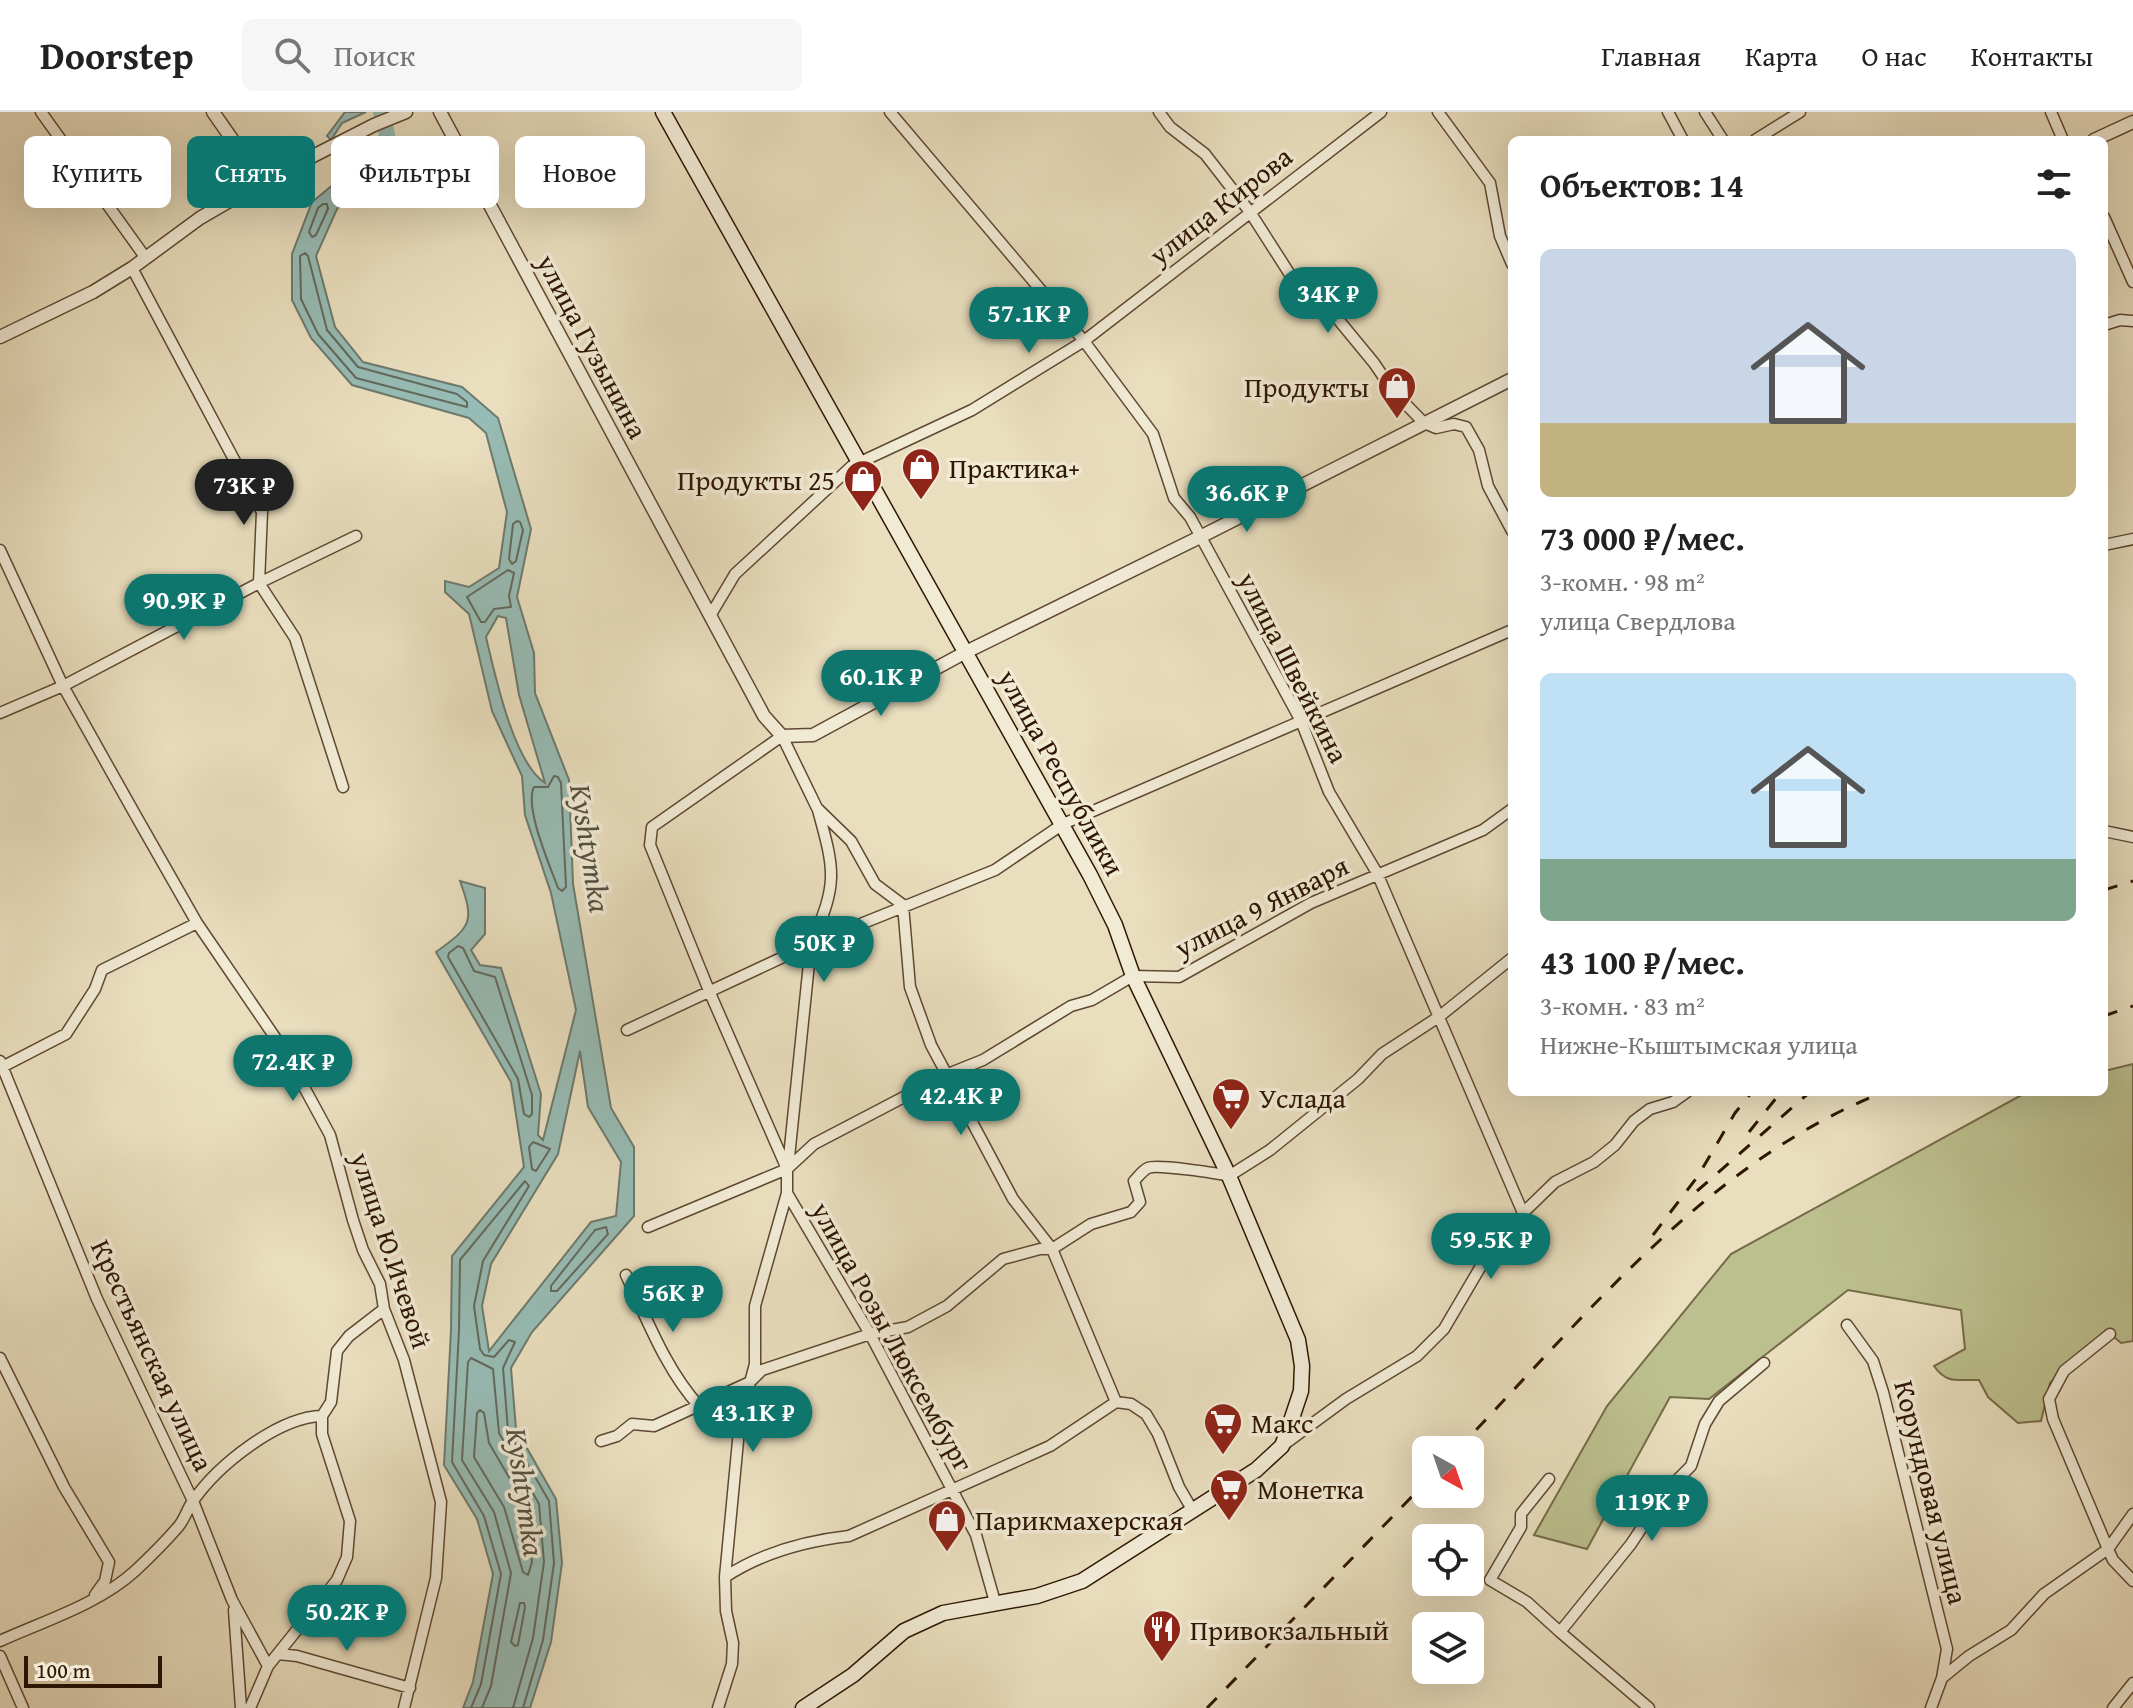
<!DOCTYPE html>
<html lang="ru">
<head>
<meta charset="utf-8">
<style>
	:root { --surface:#fff; --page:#f6f6f6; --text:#222; --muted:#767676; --line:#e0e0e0; --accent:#0f766e }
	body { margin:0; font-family:"Gentium Book Plus",serif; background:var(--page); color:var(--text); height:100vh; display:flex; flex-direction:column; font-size:30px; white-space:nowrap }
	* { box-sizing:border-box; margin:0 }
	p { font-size:26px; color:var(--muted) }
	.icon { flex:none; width:44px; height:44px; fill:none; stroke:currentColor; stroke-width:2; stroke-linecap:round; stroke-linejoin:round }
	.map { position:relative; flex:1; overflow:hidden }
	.details { position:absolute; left:1508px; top:24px; width:600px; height:960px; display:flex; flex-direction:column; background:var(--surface); border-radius:12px; box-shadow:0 8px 32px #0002 }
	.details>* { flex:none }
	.hud { position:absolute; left:24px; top:24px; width:760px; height:72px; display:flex; gap:16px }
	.needle { width:52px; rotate:140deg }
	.fabs { position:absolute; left:1412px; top:1324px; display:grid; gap:16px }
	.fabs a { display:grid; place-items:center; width:72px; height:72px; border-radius:12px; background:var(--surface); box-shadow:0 8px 32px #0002; font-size:40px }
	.scale { position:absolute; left:24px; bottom:20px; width:138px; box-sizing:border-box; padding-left:8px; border:4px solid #2f1602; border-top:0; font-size:22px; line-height:28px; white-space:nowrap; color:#2f1602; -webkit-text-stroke:6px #f1ead5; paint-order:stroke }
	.price { position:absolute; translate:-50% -68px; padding:0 18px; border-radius:28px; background:var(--accent); color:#fff; font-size:26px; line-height:52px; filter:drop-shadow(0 2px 4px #0008) }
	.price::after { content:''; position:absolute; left:50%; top:48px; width:24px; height:18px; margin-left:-12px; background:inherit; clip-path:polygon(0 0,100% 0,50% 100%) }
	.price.on { background:#222; color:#fff }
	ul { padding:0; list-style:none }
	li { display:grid; align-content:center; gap:16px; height:424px; padding:0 32px }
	li span { display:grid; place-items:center; height:248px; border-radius:12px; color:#555 }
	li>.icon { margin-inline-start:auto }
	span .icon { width:144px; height:144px; fill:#fffc; stroke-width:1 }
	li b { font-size:34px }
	h2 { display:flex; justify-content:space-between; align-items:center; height:96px; padding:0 32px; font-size:34px }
	.chip { padding:0 28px; border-radius:12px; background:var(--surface); box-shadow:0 8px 32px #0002; font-size:28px; line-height:72px }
	.chip.on { background:var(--accent); color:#fff }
	header { display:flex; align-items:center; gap:48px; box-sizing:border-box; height:112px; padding:0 40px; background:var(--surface); border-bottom:2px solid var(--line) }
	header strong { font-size:38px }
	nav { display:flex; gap:44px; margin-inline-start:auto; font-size:28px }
	.search { width:560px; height:72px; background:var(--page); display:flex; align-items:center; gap:20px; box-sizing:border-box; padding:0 28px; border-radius:12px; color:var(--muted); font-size:30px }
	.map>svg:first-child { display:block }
</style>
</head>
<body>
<header>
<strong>Doorstep</strong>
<div class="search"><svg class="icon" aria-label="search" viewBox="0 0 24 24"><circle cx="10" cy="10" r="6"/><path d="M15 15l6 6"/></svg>Поиск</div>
<nav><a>Главная</a><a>Карта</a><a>О нас</a><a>Контакты</a></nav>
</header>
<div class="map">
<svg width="2133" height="1596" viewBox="0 0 2133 1596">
	<rect width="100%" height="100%" fill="#e9debe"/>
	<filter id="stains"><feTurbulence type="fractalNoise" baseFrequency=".0025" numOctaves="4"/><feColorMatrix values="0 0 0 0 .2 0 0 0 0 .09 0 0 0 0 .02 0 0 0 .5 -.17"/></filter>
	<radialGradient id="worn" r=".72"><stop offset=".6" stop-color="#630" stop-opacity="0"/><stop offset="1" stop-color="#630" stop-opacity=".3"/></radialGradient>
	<path fill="#bcc08e" stroke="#766b48" stroke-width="2" d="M2133 952V1229L2121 1231 2106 1218 2050 1271 2041 1309 2018 1311 1988 1285 1979 1268C1959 1267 1947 1273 1934 1254L1965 1237 1961 1198 1848 1178 1709 1287 1670 1285 1587 1437 1534 1423 1607 1294 1731 1142 2027 980H2104V959Z"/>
	<path fill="#97bcb5" stroke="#6d7a6d" stroke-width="2" fill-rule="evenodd" d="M345 0H366L342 11 331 28 327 24Z
		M387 22 395 26 385 44 337 97 316 144 335 215 363 250 462 275 498 306 531 417 517 485 534 541 535 581 569 668 573 772 611 996 634 1035V1104L532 1220 511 1256 516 1317 556 1387 562 1451 551 1530 530 1596H463L473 1570 493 1462 477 1407 444 1353 451 1218 452 1144 524 1055 511 970 436 840C471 815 475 810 460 769L485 776V822L471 838 480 853 501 856 541 982 538 1023 543 1028 576 898 551 781 525 703 522 664 492 599 469 502 445 480V469L469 475 499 456 507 400 486 321 469 306 352 273 311 226 292 188V142L312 90 381 33 380 27ZM498 504 506 506 519 583 545 671C513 650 495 562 486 525ZM580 939 588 995 621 1050 616 1104 591 1110 489 1239 482 1194 491 1152 558 1042Z"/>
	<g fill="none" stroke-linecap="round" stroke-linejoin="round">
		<path stroke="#63695c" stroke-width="2" d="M323 92H327L328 97 316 123 312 125 309 120 318 96Z
			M305 141 308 144 327 218 358 255 457 282 467 290V295L356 266 318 222 301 187 300 144Z
			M517 409 520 410 523 418 516 449 512 452 509 447 513 412Z
			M508 458 514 461 509 484 511 495 494 497 485 510H481L467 485Z
			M554 664 558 665 561 671 566 775 562 779 558 776C550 754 524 695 534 675H548Z
			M458 834 463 836 474 859 495 865 532 983V1002L529 1005 524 1002 518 967 448 845 449 841Z
			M533 1030 550 1037 536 1059 532 1057 529 1035Z
			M606 1115 608 1122 557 1179H551V1174L595 1118Z
			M480 1298 484 1301 489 1331 527 1396 532 1450 528 1463 523 1460 504 1395 474 1345 477 1301Z
			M520 1491H524L525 1495 518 1533 515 1534 511 1530Z
			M471 1596 481 1572 501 1462 484 1404 452 1350 459 1219 460 1148 525 1069 529 1074 483 1149 474 1194 480 1237 484 1243 494 1245 509 1228 515 1230 503 1256 508 1318 549 1389 554 1451 543 1528 523 1596
			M482 1596 491 1574 511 1461 494 1400 462 1348 468 1250 471 1246 493 1257 499 1321 539 1392 544 1450 533 1526 513 1596"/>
		<path stroke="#97bcb5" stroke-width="16" d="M381 0 387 22 382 40"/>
		<g stroke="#5e4831" stroke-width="13">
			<path id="minor" d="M41 0 145 145
				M890 0 1084 229 1153 322 1174 386 1190 405 1301 609 1329 680 1377 761 1523 1101
				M1159 0 1170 15 1205 42 1250 100 1298 175 1332 200 1374 251 1393 279 1424 311 1436 316 1454 312 1466 315 1479 338 1488 374 1512 419
				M1438 0 1490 71 1500 124 1512 152
				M1668 0 1683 28
				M1705 0 1723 28
				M2051 0 2063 28
				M1755 28 1800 0
				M2104 105 2133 170
				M132 156 262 400 259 471 295 526 343 675
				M2104 213 2120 208 2133 209
				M2104 433 2133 427
				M0 438 63 574 136 704 197 811 285 940 330 1023 353 1108 363 1138 380 1172 384 1197 404 1248 441 1390 436 1466 404 1596
				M710 504 735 462 852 354 972 298 1084 229 1381 0
				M0 601 63 574 259 471 356 424
				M2104 719 2133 725
				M627 918 811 832 995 758 1063 712 1512 518
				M0 949 97 1187 193 1389 232 1488 268 1554
				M0 956 66 922 95 877 102 858 197 811
				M788 1055 811 832C838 771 835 760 818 698
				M648 1115 787 1057 814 1032 948 962 983 948 1071 894 1092 888 1133 864 1179 865 1311 791 1483 718 1512 697
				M626 1163C647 1207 666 1258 699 1294
				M1847 1213 1873 1249 1883 1280 1947 1537 1942 1566
				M2110 1222 2064 1259 2049 1287 2053 1307 2108 1437 2113 1448 2133 1469
				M0 1246 64 1375 109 1450 105 1469 95 1483
				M601 1329 617 1324 632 1312 654 1314 750 1270 762 1258 870 1222 908 1215 947 1194 1003 1147 1040 1137H1052L1091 1112 1131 1100 1140 1090 1134 1069C1138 1065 1143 1058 1148 1056 1156 1052 1217 1061 1229 1064L1270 1038 1358 967 1382 942 1440 904 1512 846
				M1282 1334 1346 1287 1417 1244 1444 1217 1481 1154 1523 1101 1555 1070 1594 1050 1615 1033 1634 1009 1650 997 1673 990 1687 980
				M1549 1367 1521 1402V1415L1490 1468 1527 1490 1560 1520
				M725 1465C763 1440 805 1429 849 1424L1050 1334 1116 1290
				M995 1490 976 1423 870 1222 787 1081V1057L710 881 650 733 652 715 782 624 817 696 851 729 875 772 903 793 910 875 931 933 1013 1087 1052 1137 1116 1290 1131 1292 1146 1302 1158 1322 1179 1375 1193 1399
				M234 1498 241 1596
				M0 1529C44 1509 99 1492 135 1459 150 1445 165 1430 178 1415 185 1407 187 1397 193 1389 218 1353 278 1305 322 1304
				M278 1542 297 1544 410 1576
				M0 1544 23 1596
				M250 1596 268 1554 337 1468 347 1445 350 1409 322 1322V1304L331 1290 337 1239 349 1224 384 1197
				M718 1596 732 1552 733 1531 726 1499 725 1465 740 1308 755 1252V1194L787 1081
				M1649 1596 1560 1520 1631 1432 1666 1379 1691 1354 1705 1312 1719 1289 1764 1251
				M1931 1596 1942 1566 1969 1544 2011 1518 2044 1482 2108 1437 2133 1402
				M2113 1596 2133 1571"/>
		</g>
		<g stroke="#5e4831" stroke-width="15">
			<path id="tertiary" d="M213 0 262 70
				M440 0 764 604 782 624 813 623 966 540 1200 425 1512 267
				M2094 28 2133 10
				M0 225 93 180 132 156 200 106 262 70 374 13 406 0"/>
		</g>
		<g stroke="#2f1602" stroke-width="17">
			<path id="secondary" d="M663 0 1090 763 1115 813 1133 864 1229 1064 1298 1228 1302 1254 1301 1279 1291 1309 1282 1334 1256 1358 1082 1469 1037 1484 943 1501 904 1519 853 1563 803 1596"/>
		</g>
		<use href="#minor" stroke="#f1ead5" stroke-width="10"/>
		<use href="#tertiary" stroke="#f1ead5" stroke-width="12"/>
		<use href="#secondary" stroke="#f1ead5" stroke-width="14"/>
		<path stroke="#2f1602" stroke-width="3" stroke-dasharray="14 14" stroke-linecap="butt" d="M2104 778 2133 769
			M2104 904 2133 894
			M1749 1020 1781 980
			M1697 1079 1810 980
			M1653 1123 1698 1064 1735 1001 1752 980
			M1457 1338C1584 1206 1708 1049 1884 980
			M1207 1596 1426 1370"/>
	</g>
	<defs>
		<g id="shop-pin" transform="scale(2)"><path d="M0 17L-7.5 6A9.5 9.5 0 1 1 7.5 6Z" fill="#8f2418" stroke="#f1ead5"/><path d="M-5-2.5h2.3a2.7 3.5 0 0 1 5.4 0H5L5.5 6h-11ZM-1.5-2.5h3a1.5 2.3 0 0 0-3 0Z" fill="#fff"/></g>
		<g id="supermarket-pin" transform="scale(2)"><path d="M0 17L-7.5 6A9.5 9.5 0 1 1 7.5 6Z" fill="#8f2418" stroke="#f1ead5"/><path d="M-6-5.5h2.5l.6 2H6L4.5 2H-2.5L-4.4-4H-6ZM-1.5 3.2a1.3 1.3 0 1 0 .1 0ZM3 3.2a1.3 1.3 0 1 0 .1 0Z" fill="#fff"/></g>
		<g id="restaurant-pin" transform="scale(2)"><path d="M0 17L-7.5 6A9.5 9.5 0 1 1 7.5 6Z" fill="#8f2418" stroke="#f1ead5"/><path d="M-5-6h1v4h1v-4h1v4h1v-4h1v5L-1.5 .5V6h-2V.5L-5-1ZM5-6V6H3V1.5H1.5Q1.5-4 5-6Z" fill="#fff"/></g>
	</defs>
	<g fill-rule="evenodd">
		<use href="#shop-pin" x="1397" y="274"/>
		<use href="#shop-pin" x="921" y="355"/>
		<use href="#shop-pin" x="863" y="367"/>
		<use href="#supermarket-pin" x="1231" y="985"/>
		<use href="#supermarket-pin" x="1223" y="1310"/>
		<use href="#supermarket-pin" x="1229" y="1376"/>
		<use href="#shop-pin" x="947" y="1407"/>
		<use href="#restaurant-pin" x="1162" y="1517"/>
	</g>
	<g text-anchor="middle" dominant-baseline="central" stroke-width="7" stroke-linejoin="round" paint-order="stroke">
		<g font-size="28" fill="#2f1602" stroke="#f1ead5">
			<text transform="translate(1220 93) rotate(-38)">улица Кирова</text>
			<text transform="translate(593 234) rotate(62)">улица Гузынина</text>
			<text transform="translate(1294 555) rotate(63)">улица Швейкина</text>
			<text transform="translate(1062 660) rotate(61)">улица Республики</text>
			<text transform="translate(1261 794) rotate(-27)">улица 9 Января</text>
			<text transform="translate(392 1138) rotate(72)">улица Ю.Ичевой</text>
			<text transform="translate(893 1224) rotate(61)">улица Розы Люксембург</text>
			<text transform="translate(153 1243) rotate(65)">Крестьянская улица</text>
			<text transform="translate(1932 1380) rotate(76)">Корундовая улица</text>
		</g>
		<g font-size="28" fill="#2f1602" stroke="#f1ead5" text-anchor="start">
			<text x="1369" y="274" text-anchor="end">Продукты</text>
			<text x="949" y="355">Практика+</text>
			<text x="835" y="367" text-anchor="end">Продукты 25</text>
			<text x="1259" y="985">Услада</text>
			<text x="1251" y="1310">Макс</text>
			<text x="1257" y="1376">Монетка</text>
			<text x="975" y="1407">Парикмахерская</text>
			<text x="1190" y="1517">Привокзальный</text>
		</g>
		<g font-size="30" font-style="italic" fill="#535041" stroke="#f1ead5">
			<text transform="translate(591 736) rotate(81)">Kyshtymka</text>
			<text transform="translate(526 1380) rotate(82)">Kyshtymka</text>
		</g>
	</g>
	<rect width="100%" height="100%" filter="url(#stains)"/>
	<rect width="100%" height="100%" fill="url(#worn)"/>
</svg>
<div class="fabs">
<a><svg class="needle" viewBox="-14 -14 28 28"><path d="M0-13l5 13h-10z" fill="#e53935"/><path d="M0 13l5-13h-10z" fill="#767676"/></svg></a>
<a><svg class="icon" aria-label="locate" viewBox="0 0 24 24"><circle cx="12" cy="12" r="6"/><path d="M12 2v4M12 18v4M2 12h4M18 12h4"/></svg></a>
<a><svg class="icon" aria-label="layers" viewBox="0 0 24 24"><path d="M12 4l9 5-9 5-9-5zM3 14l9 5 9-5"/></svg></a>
</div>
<div class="scale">100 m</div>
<b class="price" style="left:1328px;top:223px">34K ₽</b>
<b class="price" style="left:1029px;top:243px">57.1K ₽</b>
<b class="price on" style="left:244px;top:415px">73K ₽</b>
<b class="price" style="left:1247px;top:422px">36.6K ₽</b>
<b class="price" style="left:184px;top:530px">90.9K ₽</b>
<b class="price" style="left:881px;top:606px">60.1K ₽</b>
<b class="price" style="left:824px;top:872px">50K ₽</b>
<b class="price" style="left:293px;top:991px">72.4K ₽</b>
<b class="price" style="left:961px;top:1025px">42.4K ₽</b>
<b class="price" style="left:1491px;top:1169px">59.5K ₽</b>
<b class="price" style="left:673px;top:1222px">56K ₽</b>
<b class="price" style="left:753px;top:1342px">43.1K ₽</b>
<b class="price" style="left:1652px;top:1431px">119K ₽</b>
<b class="price" style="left:347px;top:1541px">50.2K ₽</b>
<div class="hud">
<a class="chip">Купить</a>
<a class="chip on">Снять</a>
<a class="chip">Фильтры</a>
<a class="chip">Новое</a>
</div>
<section class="details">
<h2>Объектов: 14<svg class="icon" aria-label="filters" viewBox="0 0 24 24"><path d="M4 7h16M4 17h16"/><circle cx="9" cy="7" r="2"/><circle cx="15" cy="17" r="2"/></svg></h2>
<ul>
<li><span style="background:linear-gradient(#c9d6e8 70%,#c2b280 0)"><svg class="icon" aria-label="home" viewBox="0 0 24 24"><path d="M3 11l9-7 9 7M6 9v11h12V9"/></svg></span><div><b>73 000 ₽/мес.</b><p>3-комн. · 98 m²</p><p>улица Свердлова</p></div></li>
<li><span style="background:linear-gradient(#bfe0f5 75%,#7fa58c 0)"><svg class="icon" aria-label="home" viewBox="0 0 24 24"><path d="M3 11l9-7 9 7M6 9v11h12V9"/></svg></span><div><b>43 100 ₽/мес.</b><p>3-комн. · 83 m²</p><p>Нижне-Кыштымская улица</p></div></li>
</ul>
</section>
</div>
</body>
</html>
